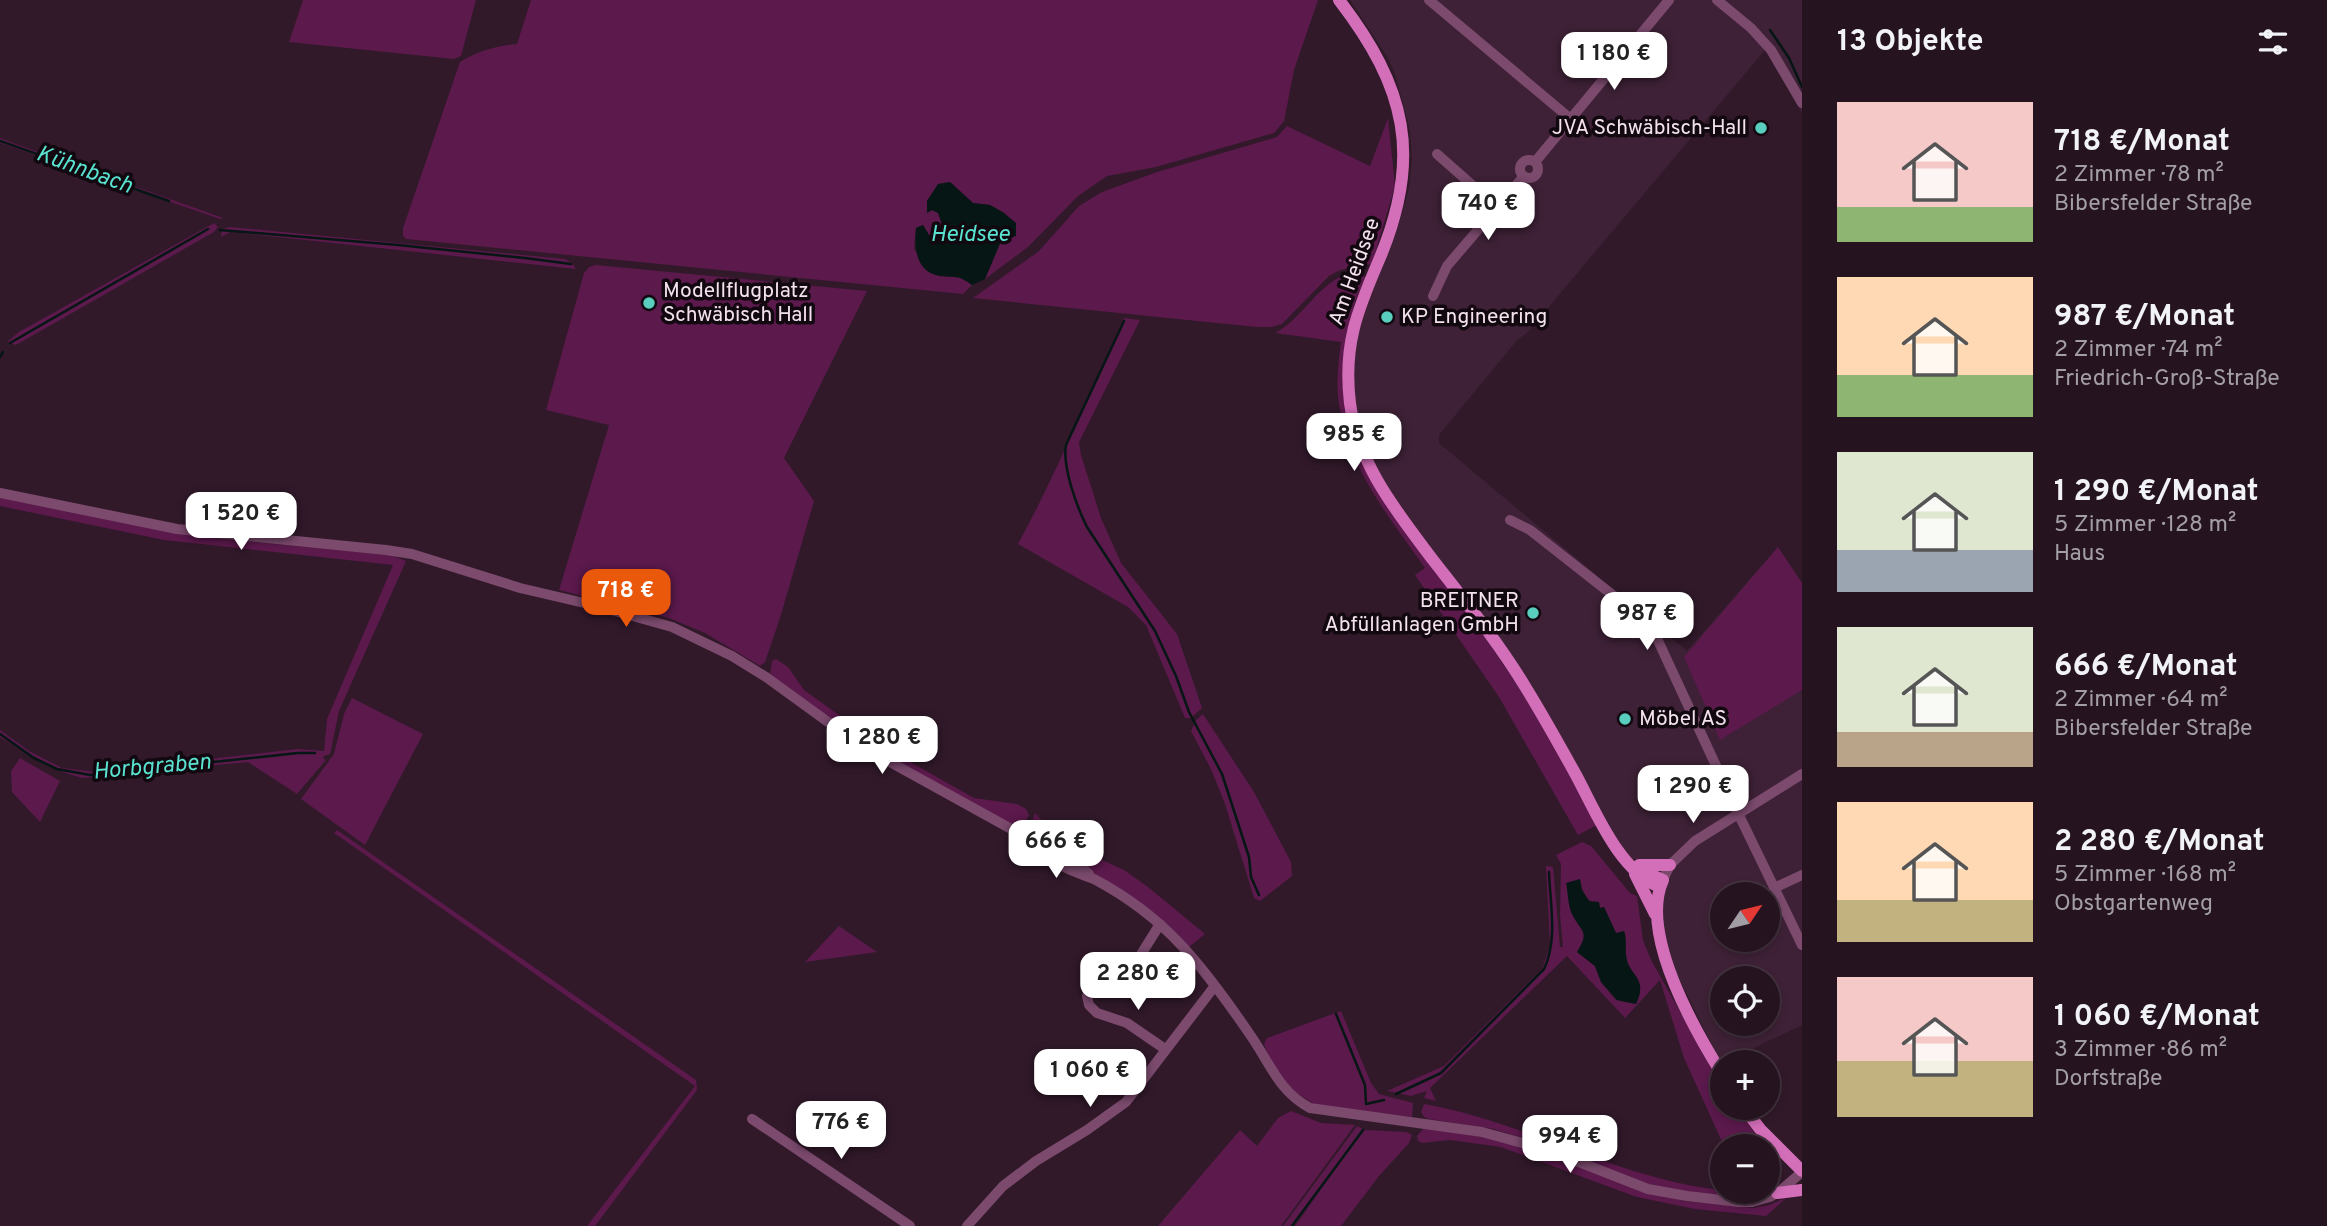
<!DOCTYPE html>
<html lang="de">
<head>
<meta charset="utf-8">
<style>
	:root { --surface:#251320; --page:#2d1c29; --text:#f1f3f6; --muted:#a39ea5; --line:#42323e; --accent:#ea580c }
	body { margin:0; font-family:Overpass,sans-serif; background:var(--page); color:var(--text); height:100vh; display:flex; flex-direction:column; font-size:26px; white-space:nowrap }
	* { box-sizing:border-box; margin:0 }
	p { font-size:23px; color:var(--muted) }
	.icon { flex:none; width:38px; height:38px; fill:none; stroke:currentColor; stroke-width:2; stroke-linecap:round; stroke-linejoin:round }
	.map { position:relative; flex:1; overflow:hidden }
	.drawer { display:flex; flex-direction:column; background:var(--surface); width:525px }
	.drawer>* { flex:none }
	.needle { width:46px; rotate:55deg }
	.fabs { position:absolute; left:1710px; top:882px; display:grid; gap:14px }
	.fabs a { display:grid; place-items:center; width:70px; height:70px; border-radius:50%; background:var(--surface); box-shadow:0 4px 10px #0003,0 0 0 2px var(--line); font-size:35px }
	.price { position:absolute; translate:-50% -60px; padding:0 16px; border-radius:14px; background:#fff; color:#222; font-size:23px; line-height:46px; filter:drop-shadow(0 2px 4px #0008) }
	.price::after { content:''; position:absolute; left:50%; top:42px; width:21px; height:16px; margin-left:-10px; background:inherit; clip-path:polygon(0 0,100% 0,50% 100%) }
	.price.selected { background:var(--accent); color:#fff }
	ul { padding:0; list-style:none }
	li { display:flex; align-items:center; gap:21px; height:175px; padding:0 35px }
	li span { display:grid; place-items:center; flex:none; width:196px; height:140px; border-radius:0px; color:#555 }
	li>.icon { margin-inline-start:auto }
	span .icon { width:84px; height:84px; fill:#fffc; stroke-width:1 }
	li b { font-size:30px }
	h2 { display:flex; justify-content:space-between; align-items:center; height:84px; padding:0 35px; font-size:30px }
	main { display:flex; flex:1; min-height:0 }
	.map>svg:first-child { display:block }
</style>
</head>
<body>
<main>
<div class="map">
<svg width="1802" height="1226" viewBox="0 0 1802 1226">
	<rect width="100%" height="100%" fill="#31192a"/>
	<path fill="#3e2136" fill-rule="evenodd" d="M1350 0H1802V113L1765 50 1526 334 1518 339 1439 435V443L1687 651 1778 547 1802 583V1025L1721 1064 1677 974 1666 947 1660 917 1661 885 1656 863 1632 859 1618 842 1590 791 1381 478 1367 450 1358 418 1353 381 1355 347 1361 315 1399 223 1409 189 1412 159 1410 130 1395 74 1388 58ZM1722 894H1768V940H1722ZM1722 978H1768V1024H1722Z"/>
	<path fill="#5b194c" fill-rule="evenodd" d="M303 0H476L461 56 454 59 289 42Z
		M531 0H1318L1294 70 1284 121 1274 133 1156 167 1107 176 1078 196 1028 247 985 279 1001 241 1004 213 990 205 973 203 950 182 938 185 927 201V212L932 210 938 213 942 224 937 238 929 235 923 225 916 228 914 249 938 276 960 277 972 285 963 294 406 239 403 236V228L460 62C478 51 496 46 517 44Z
		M1388 118 1395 186 1372 264 1340 270 1329 276 1282 324 1272 327H1256L973 298 1039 251 1079 206 1102 192 1157 172 1277 137 1287 126 1370 166Z
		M0 138 13 143 223 218 220 219 0 143Z
		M214 223 218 227 214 232 16 345 7 342 19 332Z
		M230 227 565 259 572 263 576 269 230 232 221 237 222 229Z
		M596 265 867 291 784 458 814 501 780 618 765 662 760 666 705 633 669 618 559 590 609 425 546 410 584 273 589 267Z
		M1352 273 1366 277 1355 301 1350 322 1356 448 1377 492 1487 640 1516 683 1544 728 1597 825 1578 835 1499 697 1415 575 1425 568C1386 513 1346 465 1338 396 1336 379 1339 359 1341 342L1275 333C1304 318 1320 279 1352 273Z
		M1124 318 1140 320 1079 442 1081 455 1101 518 1121 563 1177 634 1202 708 1191 718H1185L1146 625 1128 607 1018 544C1058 471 1089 393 1124 318Z
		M0 496 201 537 391 555 406 561 339 711 330 754 324 756 323 758 326 760 297 794 248 762 82 778C48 769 30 755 0 737V730L29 751 62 768 96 772 298 749 324 751 327 719 393 565 164 540 0 506Z
		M1778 547 1802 583V690L1720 740 1684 657Z
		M776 659 788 667 804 690 882 746 974 798 1017 804 1026 809 1029 815 1024 824 1016 827 895 763 770 676 772 661Z
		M352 698 423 734 365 845 301 799 334 754 344 714Z
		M1203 714 1254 792 1291 862 1292 876 1260 901 1254 898 1225 804 1211 769 1191 731 1196 720Z
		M20 758 60 781 40 822 12 792 11 771Z
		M1035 813 1052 831 1102 860 1124 870 1148 887 1205 934 1189 947 1093 873 1031 836 1030 827Z
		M337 830 696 1080 697 1090 595 1226H587L695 1086 334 833Z
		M1582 842 1591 846 1630 893 1637 896 1643 940 1651 960 1722 1086V1108H1736L1764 1146H1724L1684 1058 1660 980 1625 1018 1567 956 1430 1088 1436 1101 1424 1098 1427 1091 1411 1096 1387 1091 1444 1066 1542 969 1550 946 1546 866 1553 867 1560 947H1563L1560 915 1561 864 1556 855ZM1580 880C1582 894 1588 901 1600 908L1604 907 1616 934 1624 931C1627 941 1625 945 1626 955 1628 977 1649 976 1636 1004L1616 1000 1601 982 1595 966 1577 952C1590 932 1583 930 1571 911Z
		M839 926 877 952 805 962Z
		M1341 1011 1371 1083 1379 1094 1413 1103 1412 1117 1316 1105 1299 1095 1285 1082 1268 1055 1264 1044 1267 1038Z
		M1424 1104C1527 1122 1618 1179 1722 1190V1192H1762L1752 1197 1750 1193 1747 1197 1721 1198 1648 1184 1520 1137 1493 1129 1429 1119 1424 1117 1421 1112Z
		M1291 1111 1321 1123 1355 1125 1281 1226H1158L1240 1130 1257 1146 1278 1118Z
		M1357 1126 1365 1130 1407 1132 1412 1135 1409 1143 1379 1176 1341 1226H1295L1325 1184 1294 1226H1283Z
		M1424 1128 1502 1140 1534 1150 1626 1185 1684 1201 1753 1208 1769 1205 1786 1198 1766 1216 1695 1209 1637 1197 1501 1147 1450 1140 1422 1143 1418 1141 1417 1136Z"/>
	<path fill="#051614" d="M950 182 973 203 990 205 1004 213 1016 223V236L1001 241 985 279 972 285C959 275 957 278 941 276 916 273 914 249 916 228L923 225 929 235 937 238 942 224 938 213 932 210 927 213V201L938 184Z
		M1580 879 1582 890 1589 901 1599 902 1600 908 1604 907 1616 933 1624 931C1627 940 1625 946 1626 955 1628 977 1649 976 1636 1004L1617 1000 1601 982 1595 966 1577 952C1591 930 1580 932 1571 912 1568 904 1568 892 1566 883Z"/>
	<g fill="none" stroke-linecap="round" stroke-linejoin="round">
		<path stroke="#051614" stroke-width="2.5" d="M1770 30 1789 58 1802 87
			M0 141 169 201
			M220 230 398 245 525 258 571 264
			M1124 321 1066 445C1062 467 1077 507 1087 527L1155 631 1176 676 1189 712 1222 774 1249 857 1251 877 1259 895
			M10 343 208 229
			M0 357 3 352
			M0 734 34 758 57 769 90 775 298 753H315
			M1336 1014 1365 1085 1366 1104 1384 1100
			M1396 1094 1441 1073 1544 969C1558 940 1550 903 1549 872
			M1292 1226 1363 1130"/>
		<path stroke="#7b4a6d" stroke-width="10" d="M1429 0 1572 120
			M1717 0 1751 28 1771 50 1802 103
			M1437 154 1497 207
			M1520 169a9 9 0 1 1 18 0a9 9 0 1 1-18 0Z
			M1535 162 1669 0
			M1433 296 1447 266 1524 176
			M0 493 177 529 386 550 412 554 520 588 597 606 672 627 732 656 766 677 861 746 1022 835C1037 844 1049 858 1064 867 1073 872 1084 875 1094 879 1126 896 1158 920 1182 946 1208 974 1232 1008 1253 1039 1271 1066 1280 1092 1310 1108L1482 1132 1548 1150 1648 1189 1687 1196 1739 1202H1752L1770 1197 1780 1191 1802 1172
			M1510 520 1530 530 1638 615 1654 632 1737 811 1802 945
			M1045 848 1070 857 1089 874
			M1663 880 1670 865 1695 841 1802 774
			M1774 888 1802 875
			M1124 988 1140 956 1160 924
			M1087 996 1089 1005 1097 1013 1127 1023 1165 1049
			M752 1119 910 1226
			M967 1226 1003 1186 1036 1161 1087 1130 1126 1102 1214 987"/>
		<path stroke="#d36eb8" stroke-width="12" d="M1339 0C1406 87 1423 157 1379 260 1357 311 1343 346 1350 403 1358 465 1397 512 1433 560 1465 601 1499 643 1526 688 1544 717 1560 746 1576 775 1596 812 1619 871 1660 887
			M1639 865H1670
			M1638 869 1663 880C1639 933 1694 1029 1722 1074
			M1635 874 1655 914
			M1744 1108 1760 1129 1802 1171
			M1777 1193 1802 1190"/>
	</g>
	<g fill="#59cebe" stroke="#12080f" stroke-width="2.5">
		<circle cx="1761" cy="128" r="7"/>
		<circle cx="649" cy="303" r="7"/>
		<circle cx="1387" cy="317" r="7"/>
		<circle cx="1533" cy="613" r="7"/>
		<circle cx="1625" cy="719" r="7"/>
	</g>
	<g text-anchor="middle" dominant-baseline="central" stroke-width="7" stroke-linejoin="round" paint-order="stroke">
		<g font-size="21" fill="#f3e2ed" stroke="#12080f" text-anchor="start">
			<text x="1747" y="128" text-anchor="end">JVA Schwäbisch-Hall</text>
			<text x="663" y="291">Modellflugplatz<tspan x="663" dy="24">Schwäbisch Hall</tspan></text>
			<text x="1401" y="317">KP Engineering</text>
			<text x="1519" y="601" text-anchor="end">BREITNER<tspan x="1519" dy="24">Abfüllanlagen GmbH</tspan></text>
			<text x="1639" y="719">Möbel AS</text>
		</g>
		<g font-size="21" fill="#f3e2ed" stroke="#12080f">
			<text transform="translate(1355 272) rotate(-70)">Am Heidsee</text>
		</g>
		<g font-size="23" font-style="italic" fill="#5ae2d1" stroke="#12080f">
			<text transform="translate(84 171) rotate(20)">Kühnbach</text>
			<text x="970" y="235">Heidsee</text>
			<text transform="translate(152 768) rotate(-5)">Horbgraben</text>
		</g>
	</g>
</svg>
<div class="fabs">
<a><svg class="needle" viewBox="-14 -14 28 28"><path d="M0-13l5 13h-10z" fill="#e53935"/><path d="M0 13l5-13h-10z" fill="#a39ea5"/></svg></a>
<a><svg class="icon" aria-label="locate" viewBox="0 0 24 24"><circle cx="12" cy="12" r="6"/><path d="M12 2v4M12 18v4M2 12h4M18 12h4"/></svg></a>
<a>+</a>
<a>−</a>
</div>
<b class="price" style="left:1614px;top:92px">1 180 €</b>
<b class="price" style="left:1488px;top:242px">740 €</b>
<b class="price" style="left:1354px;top:473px">985 €</b>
<b class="price" style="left:241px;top:552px">1 520 €</b>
<b class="price selected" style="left:626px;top:629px">718 €</b>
<b class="price" style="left:1647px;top:652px">987 €</b>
<b class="price" style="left:882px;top:776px">1 280 €</b>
<b class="price" style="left:1693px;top:825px">1 290 €</b>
<b class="price" style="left:1056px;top:880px">666 €</b>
<b class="price" style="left:1138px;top:1012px">2 280 €</b>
<b class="price" style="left:1090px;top:1109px">1 060 €</b>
<b class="price" style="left:841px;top:1161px">776 €</b>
<b class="price" style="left:1570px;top:1175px">994 €</b>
</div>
<section class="drawer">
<h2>13 Objekte<svg class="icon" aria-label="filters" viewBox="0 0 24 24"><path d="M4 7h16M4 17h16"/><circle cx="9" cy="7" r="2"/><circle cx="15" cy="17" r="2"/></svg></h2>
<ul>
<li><span style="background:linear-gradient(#f6c9c9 75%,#8fb573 0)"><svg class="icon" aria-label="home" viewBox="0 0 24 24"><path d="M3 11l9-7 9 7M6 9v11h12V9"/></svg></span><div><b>718 €/Monat</b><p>2 Zimmer · 78 m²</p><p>Bibersfelder Straße</p></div></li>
<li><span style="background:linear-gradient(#ffd9b3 70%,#8fb573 0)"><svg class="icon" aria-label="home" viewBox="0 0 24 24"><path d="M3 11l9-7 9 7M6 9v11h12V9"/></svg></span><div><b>987 €/Monat</b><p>2 Zimmer · 74 m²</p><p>Friedrich-Groß-Straße</p></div></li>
<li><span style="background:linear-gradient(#dfe7d0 70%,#9aa5b1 0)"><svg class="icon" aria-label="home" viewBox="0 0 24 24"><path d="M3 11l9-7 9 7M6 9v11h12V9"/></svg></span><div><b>1 290 €/Monat</b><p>5 Zimmer · 128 m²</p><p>Haus</p></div></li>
<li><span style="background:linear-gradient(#dfe7d0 75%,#b9a48a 0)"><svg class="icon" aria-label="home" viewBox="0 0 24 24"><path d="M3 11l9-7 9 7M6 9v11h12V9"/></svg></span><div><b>666 €/Monat</b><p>2 Zimmer · 64 m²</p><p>Bibersfelder Straße</p></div></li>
<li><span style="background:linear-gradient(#ffd9b3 70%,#c2b280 0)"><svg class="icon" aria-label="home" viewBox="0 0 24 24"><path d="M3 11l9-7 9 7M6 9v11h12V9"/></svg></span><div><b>2 280 €/Monat</b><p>5 Zimmer · 168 m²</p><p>Obstgartenweg</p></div></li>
<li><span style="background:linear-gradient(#f6c9c9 60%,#c2b280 0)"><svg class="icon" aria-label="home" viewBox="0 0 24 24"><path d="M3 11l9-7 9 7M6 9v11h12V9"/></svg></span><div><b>1 060 €/Monat</b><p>3 Zimmer · 86 m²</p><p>Dorfstraße</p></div></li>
</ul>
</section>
</main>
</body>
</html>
